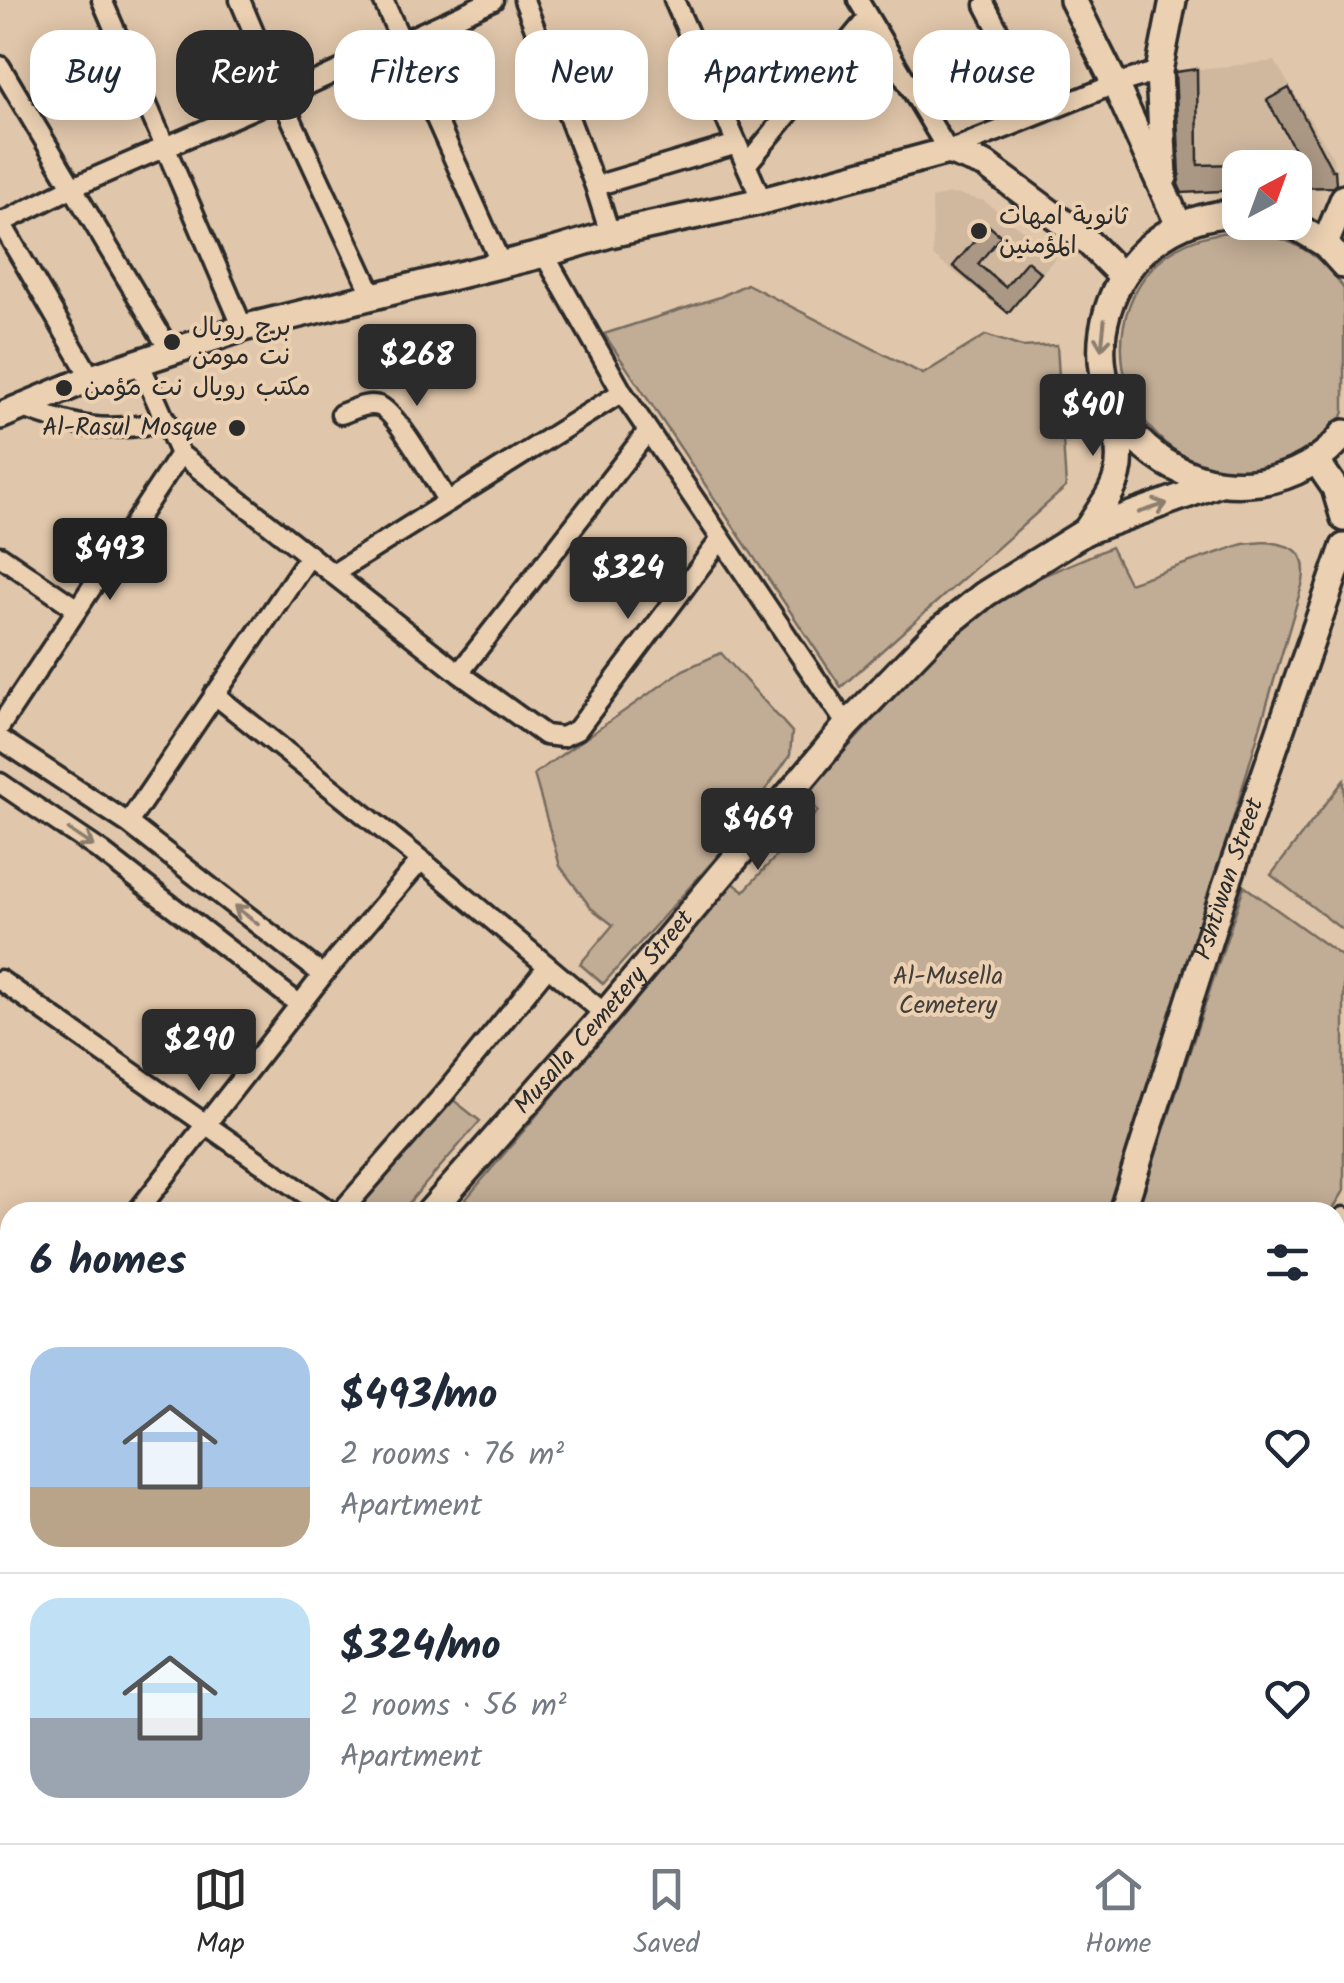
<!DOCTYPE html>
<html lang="en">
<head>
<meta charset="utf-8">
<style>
	:root { --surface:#fff; --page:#f6f6f7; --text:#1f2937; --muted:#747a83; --line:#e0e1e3; --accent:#2b2b2b }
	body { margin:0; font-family:Kalam,"Playpen Sans Arabic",sans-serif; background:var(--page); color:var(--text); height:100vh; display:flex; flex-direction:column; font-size:38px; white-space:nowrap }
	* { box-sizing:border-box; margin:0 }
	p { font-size:32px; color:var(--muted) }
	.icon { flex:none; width:55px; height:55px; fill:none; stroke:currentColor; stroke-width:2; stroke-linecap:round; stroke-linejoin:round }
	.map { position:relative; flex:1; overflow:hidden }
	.side { position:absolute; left:0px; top:1202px; width:1345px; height:642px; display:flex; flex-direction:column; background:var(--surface); border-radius:30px 30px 0 0; box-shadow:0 5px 25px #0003 }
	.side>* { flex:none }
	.banner { position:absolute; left:30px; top:30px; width:1285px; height:90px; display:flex; gap:20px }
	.needle { width:65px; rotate:41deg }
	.buttons { position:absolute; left:1222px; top:150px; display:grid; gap:20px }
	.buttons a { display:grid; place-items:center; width:90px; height:90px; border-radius:20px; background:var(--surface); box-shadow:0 5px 25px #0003; font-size:50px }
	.price { position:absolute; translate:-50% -85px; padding:0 22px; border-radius:10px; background:var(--accent); color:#fff; font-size:32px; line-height:65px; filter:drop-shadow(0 2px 5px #0008) }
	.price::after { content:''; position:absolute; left:50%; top:60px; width:30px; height:22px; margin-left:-15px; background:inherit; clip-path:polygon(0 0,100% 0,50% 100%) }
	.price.current { background:#222; color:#fff }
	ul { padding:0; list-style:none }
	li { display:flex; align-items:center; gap:30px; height:250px; padding:0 30px }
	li+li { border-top:2px solid var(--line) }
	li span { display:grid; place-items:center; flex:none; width:280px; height:200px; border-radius:30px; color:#555 }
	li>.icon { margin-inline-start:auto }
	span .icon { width:120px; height:120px; fill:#fffc; stroke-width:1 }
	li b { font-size:42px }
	h2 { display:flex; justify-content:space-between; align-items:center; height:120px; padding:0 30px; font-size:42px }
	.tag { padding:0 35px; border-radius:30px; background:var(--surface); box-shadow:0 5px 25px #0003; font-size:35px; line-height:90px }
	.tag.current { background:var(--accent); color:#fff }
	.menu { display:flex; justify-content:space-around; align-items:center; height:140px; border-top:2px solid var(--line); background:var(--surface); font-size:28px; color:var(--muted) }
	.menu a { display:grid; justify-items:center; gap:5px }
	.menu .current { color:var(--accent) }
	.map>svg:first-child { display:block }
</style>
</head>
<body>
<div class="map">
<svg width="1344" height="1843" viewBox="0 0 1344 1843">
	<rect width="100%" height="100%" fill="#e0c6aa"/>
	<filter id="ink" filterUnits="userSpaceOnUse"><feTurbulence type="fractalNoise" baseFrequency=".01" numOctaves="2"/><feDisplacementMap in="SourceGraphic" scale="20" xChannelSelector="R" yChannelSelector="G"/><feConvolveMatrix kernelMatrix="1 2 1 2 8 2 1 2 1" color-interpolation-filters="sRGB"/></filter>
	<g filter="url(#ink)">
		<path fill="#d0b89f" d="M1275 61 1333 158 1336 186 1295 188V168H1240V190L1180 193 1172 186 1171 72Z
			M950 194 962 195 984 201 1057 256 1008 313 933 256 932 198Z"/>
		<path fill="#c1ac95" stroke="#766c60" stroke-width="2.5" d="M1248 230C1288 237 1322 253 1344 289 1344 317 1344 345 1344 373 1344 384 1344 399 1344 411 1340 431 1307 452 1289 460 1260 473 1230 473 1200 463 1113 432 1093 308 1169 253 1193 236 1220 232 1248 230Z
			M747 284 923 374 986 335 1022 347 1057 345 1066 487 841 687 604 334 720 297Z
			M1265 542C1294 545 1308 551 1303 582L1219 867 1108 1212H455L733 883 744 891 818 811 805 795 911 678 960 630 1014 588 1111 547 1129 583 1243 544Z
			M721 653 792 732 790 755 729 843 603 984 580 964 613 925 591 908 560 866 534 774 683 670Z
			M1344 780V931L1271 875Z
			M1244 886 1344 958V1191L1331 1212H1137Z
			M452 1099 480 1121 401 1212H351Z
			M0 1288 10 1294V1709L0 1723Z
			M10 1801V1835H427L377 1843H0V1814Z
			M530 1835H906L903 1843H535Z"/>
		<path fill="#ab9884" stroke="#2b2b2b" stroke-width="2.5" d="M1197 69 1198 165 1240 164V190L1182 193 1178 184 1180 176 1175 72Z
			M1289 88 1332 170H1335L1336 184 1333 187 1295 188V163H1302L1267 100Z
			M988 225 1001 236 978 264 1005 287 1027 261 1041 273 1008 313 953 266Z"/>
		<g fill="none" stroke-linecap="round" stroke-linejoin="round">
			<g stroke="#2b2b2b" stroke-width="25">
				<path id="street" d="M102 0 243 328
					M240 0 281 97 373 296
					M383 0 501 264
					M524 0 595 186 610 234
					M674 0 762 201
					M858 0 948 151 1115 84 1159 71
					M985 5 1042 113
					M0 66 170 351
					M746 165 867 19
					M595 186 737 144
					M0 221 91 378
					M1 223 73 187 281 97 493 0
					M544 254 622 392 847 725
					M139 362 180 454 459 673 545 735 562 737 577 730 721 539
					M21 407C78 428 106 434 166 421
					M341 414C353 410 367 402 379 406 397 412 436 483 448 502
					M0 556 77 609
					M333 574 622 392
					M459 673 648 431
					M214 694 421 860 605 1014
					M0 726 180 454
					M0 739 128 823 323 975
					M0 783 102 852 300 1005
					M128 823 310 555
					M0 980 331 1212
					M137 1212 323 975 421 860
					M341 1212 445 1093 548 966
					M1335 1231 1344 1217
					M0 1271 10 1277
					M1335 1285 1344 1295
					M1335 1406 1344 1392
					M1335 1647 1344 1634
					M1335 1771 1344 1774
					M1131 1835 1151 1843
					M1008 1843 1010 1835"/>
			</g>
			<g stroke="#2b2b2b" stroke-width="32">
				<g id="secondary">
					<path d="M1073 0 1115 84 1179 225"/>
					<path d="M1164 177 1159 71 1173 0"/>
					<path d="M1240 213C1102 215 1050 389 1165 462 1194 480 1226 487 1260 482 1292 477 1325 460 1344 433"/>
					<path d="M1289 222 1325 244 1344 265"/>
					<path d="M1325 244 1344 198"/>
					<path d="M0 416 91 378 243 328 544 254 610 234 762 201 948 151 986 165 1083 237 1122 276"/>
					<path d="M1324 472 1335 488 1344 518"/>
					<path d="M1086 531C1117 484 1127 475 1114 416"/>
					<path id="s1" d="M430 1212 605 1014 847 725 933 636 985 594 1086 531 1220 483"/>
					<path id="s2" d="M1122 1212 1224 892 1344 547"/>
					<path d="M0 1773 10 1760"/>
					<path d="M921 1843 924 1835"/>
				</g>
			</g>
			<use href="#street" stroke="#ebd0b2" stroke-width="18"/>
			<use href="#secondary" stroke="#ebd0b2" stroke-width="25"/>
		</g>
		<defs><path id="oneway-shaft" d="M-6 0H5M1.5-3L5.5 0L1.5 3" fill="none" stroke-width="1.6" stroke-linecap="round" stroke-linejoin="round" transform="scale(2.5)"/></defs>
		<g stroke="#8b7e6e">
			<use href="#oneway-shaft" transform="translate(1103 335) rotate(96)"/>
			<use href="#oneway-shaft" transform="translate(1153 508) rotate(-18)"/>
			<use href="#oneway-shaft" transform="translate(81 838) rotate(34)"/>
			<use href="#oneway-shaft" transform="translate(246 915) rotate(-142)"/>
		</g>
	</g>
	<g fill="#2b2b2b" stroke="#ebd0b2" stroke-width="4">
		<circle cx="979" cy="231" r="10"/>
		<circle cx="172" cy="342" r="10"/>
		<circle cx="64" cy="388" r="10"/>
		<circle cx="237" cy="428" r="10"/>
	</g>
	<g text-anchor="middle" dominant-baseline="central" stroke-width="8" stroke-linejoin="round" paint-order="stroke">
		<g font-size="25" fill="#2b2b2b" stroke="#ebd0b2" text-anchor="start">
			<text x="999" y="217">ثانوية امهات<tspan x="999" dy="29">المؤمنين</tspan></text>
			<text x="192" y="328">برج رويال<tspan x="192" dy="29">نت مومن</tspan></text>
			<text x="84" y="388">مكتب رويال نت مؤمن</text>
			<text x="217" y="428" text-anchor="end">Al-Rasul Mosque</text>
		</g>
		<g font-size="25" fill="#2b2b2b" stroke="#ebd0b2">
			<text stroke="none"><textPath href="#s2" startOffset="350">Pshtiwan Street</textPath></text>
			<text stroke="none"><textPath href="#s1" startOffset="265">Musalla Cemetery Street</textPath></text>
		</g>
		<g font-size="25" fill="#423e3b" stroke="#ebd0b2">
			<text x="948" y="977">Al-Musella<tspan x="948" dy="29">Cemetery</tspan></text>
		</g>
	</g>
</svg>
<div class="buttons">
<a><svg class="needle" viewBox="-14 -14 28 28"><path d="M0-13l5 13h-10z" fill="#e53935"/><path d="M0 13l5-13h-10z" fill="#747a83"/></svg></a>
</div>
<b class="price" style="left:417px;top:409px">$268</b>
<b class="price" style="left:1093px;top:459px">$401</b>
<b class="price current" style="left:110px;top:603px">$493</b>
<b class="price" style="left:628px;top:622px">$324</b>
<b class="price" style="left:758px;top:873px">$469</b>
<b class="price" style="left:199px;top:1094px">$290</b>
<div class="banner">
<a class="tag">Buy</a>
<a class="tag current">Rent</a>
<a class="tag">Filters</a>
<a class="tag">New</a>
<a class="tag">Apartment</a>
<a class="tag">House</a>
</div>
<section class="side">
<h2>6 homes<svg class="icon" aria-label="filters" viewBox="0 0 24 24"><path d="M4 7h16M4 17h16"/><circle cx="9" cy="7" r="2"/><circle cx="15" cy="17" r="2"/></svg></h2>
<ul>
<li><span style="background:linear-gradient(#a9c7e8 70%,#b9a48a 0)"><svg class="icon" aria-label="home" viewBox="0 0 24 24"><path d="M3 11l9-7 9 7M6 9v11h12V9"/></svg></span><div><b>$493/mo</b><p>2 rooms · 76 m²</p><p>Apartment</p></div><svg class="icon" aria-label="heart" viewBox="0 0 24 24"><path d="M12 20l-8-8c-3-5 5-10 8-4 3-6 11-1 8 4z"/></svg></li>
<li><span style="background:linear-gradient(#bfe0f5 60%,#9aa5b1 0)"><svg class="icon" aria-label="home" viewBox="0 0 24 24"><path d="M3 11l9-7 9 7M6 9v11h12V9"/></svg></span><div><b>$324/mo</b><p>2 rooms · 56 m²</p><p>Apartment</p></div><svg class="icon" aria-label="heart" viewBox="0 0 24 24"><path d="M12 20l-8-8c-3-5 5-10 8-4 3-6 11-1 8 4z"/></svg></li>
</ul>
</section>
</div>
<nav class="menu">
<a class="current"><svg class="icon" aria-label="map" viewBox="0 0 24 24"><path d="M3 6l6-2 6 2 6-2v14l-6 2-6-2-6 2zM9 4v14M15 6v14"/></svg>Map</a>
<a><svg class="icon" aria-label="saved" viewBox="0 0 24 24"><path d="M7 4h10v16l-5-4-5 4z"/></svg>Saved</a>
<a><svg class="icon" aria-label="home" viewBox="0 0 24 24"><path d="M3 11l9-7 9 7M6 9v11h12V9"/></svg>Home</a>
</nav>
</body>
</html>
